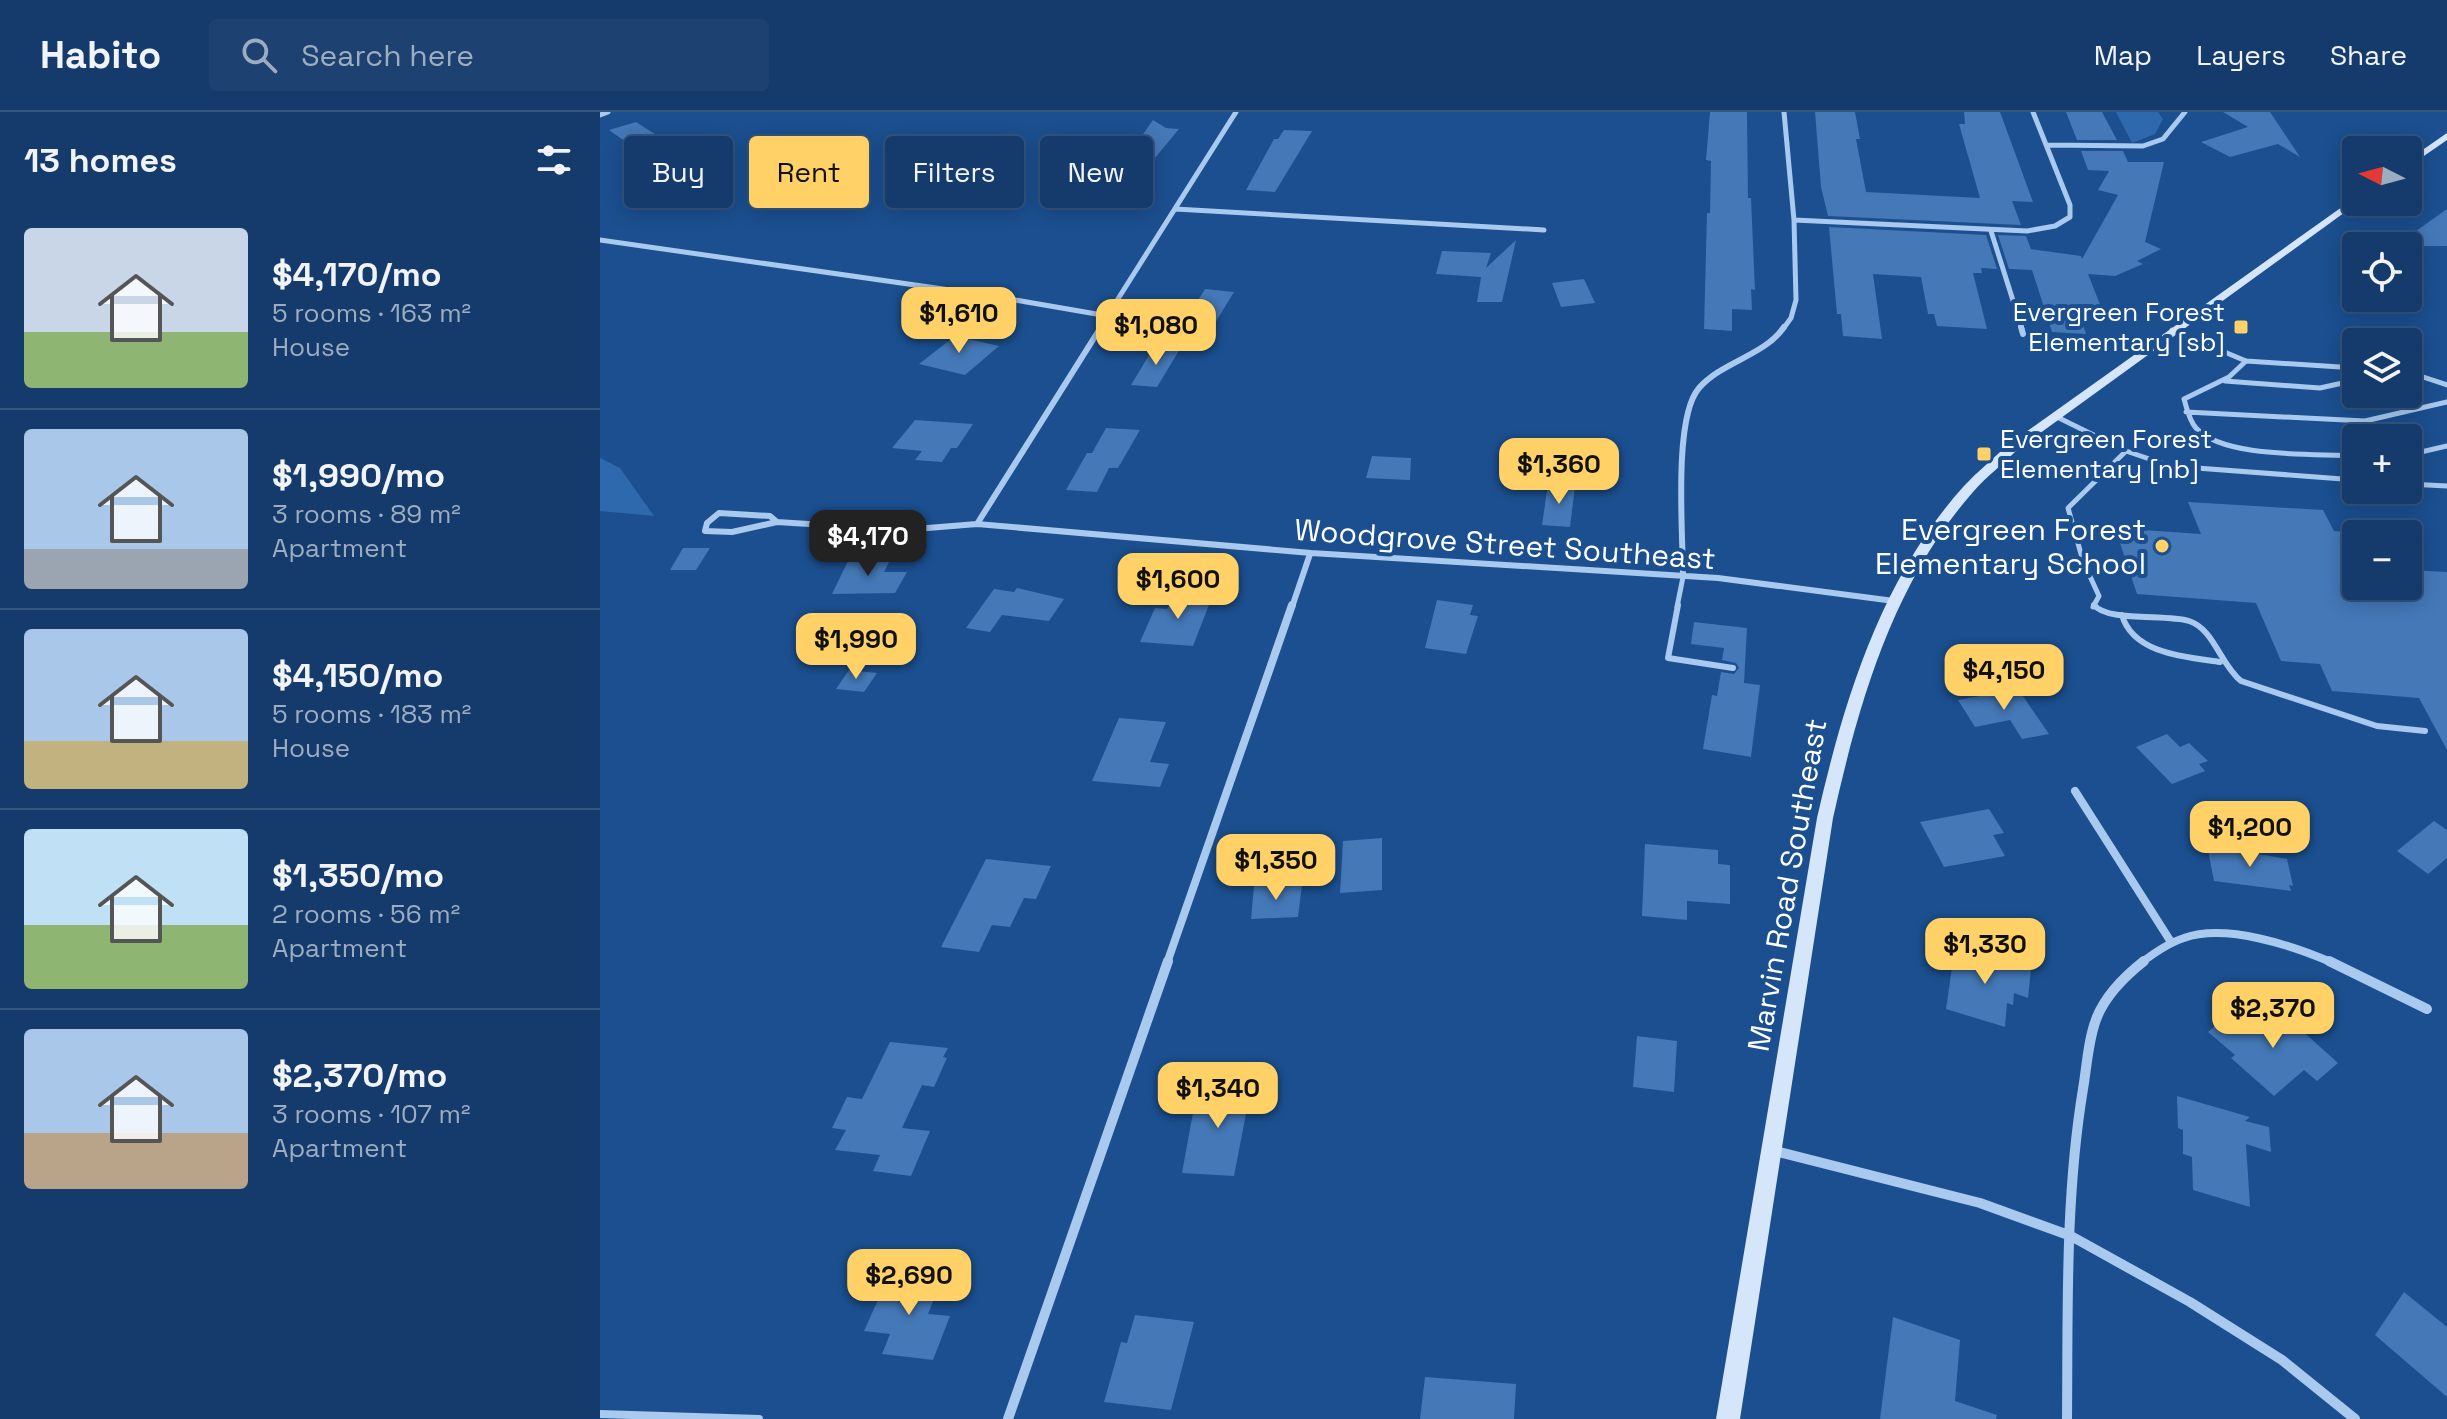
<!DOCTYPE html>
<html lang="en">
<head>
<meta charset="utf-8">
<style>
	:root { --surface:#143b6b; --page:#1d4271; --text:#f1f3f6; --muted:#9dadc1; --line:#33557e; --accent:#ffd166 }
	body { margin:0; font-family:"Space Grotesk",sans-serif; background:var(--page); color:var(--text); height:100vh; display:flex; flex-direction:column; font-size:30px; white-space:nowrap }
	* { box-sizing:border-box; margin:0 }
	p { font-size:26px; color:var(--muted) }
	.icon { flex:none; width:44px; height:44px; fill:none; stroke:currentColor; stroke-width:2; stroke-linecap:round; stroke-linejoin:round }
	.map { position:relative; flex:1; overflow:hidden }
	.panel { display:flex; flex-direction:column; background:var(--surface); width:600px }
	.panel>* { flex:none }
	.banner { position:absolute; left:24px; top:24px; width:760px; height:72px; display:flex; gap:16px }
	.needle { width:52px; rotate:276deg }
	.buttons { position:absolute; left:1742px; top:24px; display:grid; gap:16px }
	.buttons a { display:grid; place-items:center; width:80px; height:80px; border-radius:8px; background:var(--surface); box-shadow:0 4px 20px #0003,0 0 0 2px var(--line); font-size:40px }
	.price { position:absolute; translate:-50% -68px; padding:0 18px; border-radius:16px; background:var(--accent); color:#111; font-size:26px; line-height:52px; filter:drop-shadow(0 2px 4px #0008) }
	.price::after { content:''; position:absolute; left:50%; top:48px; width:24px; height:18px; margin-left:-12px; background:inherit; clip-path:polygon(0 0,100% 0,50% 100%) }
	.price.on { background:#222; color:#fff }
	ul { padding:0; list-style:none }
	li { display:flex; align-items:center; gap:24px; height:200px; padding:0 24px }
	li+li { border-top:2px solid var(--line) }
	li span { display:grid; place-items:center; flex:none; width:224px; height:160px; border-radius:8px; color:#555 }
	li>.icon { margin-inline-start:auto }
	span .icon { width:96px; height:96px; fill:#fffc; stroke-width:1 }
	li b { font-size:34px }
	h2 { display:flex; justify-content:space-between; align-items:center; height:96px; padding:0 24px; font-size:34px }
	.tag { padding:0 28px; border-radius:8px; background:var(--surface); box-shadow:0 4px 20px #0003,0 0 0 2px var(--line); font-size:28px; line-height:72px }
	.tag.on { background:var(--accent); color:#111 }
	header { display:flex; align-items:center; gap:48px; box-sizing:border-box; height:112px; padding:0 40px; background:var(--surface); border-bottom:2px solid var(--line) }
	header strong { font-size:38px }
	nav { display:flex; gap:44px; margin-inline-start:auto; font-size:28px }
	.search { width:560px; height:72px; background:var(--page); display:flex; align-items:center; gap:20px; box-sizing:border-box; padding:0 28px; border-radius:8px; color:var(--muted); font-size:30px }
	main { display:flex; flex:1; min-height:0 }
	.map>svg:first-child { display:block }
</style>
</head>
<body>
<header>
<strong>Habito</strong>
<div class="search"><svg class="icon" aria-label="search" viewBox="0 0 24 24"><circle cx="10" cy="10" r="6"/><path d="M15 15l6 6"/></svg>Search here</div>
<nav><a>Map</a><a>Layers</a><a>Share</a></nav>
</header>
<main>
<section class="panel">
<h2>13 homes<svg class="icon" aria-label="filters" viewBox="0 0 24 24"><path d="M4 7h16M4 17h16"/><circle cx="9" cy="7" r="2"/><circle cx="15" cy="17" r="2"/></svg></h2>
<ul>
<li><span style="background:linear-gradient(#c9d6e8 65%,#8fb573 0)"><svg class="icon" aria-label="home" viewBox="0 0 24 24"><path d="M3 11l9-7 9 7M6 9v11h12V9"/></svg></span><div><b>$4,170/mo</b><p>5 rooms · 163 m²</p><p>House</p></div></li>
<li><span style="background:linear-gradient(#a9c7e8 75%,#9aa5b1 0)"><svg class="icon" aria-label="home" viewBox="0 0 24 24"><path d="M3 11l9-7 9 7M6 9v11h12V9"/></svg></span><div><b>$1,990/mo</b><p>3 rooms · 89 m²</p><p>Apartment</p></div></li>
<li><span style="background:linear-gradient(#a9c7e8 70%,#c2b280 0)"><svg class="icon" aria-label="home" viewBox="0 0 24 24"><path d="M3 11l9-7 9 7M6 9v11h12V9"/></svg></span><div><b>$4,150/mo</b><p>5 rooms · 183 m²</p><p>House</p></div></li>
<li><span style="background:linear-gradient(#bfe0f5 60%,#8fb573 0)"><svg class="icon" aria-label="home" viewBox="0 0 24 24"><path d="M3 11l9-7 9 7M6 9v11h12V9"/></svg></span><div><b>$1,350/mo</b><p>2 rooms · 56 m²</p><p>Apartment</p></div></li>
<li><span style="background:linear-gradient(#a9c7e8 65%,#b9a48a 0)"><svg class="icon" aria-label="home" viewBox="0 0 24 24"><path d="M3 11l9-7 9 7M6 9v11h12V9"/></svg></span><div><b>$2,370/mo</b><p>3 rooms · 107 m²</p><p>Apartment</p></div></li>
</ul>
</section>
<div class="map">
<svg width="1847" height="1307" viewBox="0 0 1847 1307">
	<rect width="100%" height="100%" fill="#1b4f8f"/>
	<path fill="#2e69ad" d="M1516 0H1558L1563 7 1555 22 1532 31Z
		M0 346 20 356 54 404 0 399Z"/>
	<path fill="#4478b7" d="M1110 0H1147L1148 86H1151L1155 178 1151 177 1152 198 1132 197V219L1104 217 1107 101H1110L1111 49 1106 48Z
		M1215 0H1255L1260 27H1256L1266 80 1380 86 1359 12H1365L1364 0H1400L1433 90 1412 89 1421 113 1228 104 1221 75Z
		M1466 0H1502L1517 28H1477Z
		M1623 0H1670L1700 45 1678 32 1630 45 1601 30 1648 15Z
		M553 8 566 16 579 17 535 70 510 69Z
		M36 10 61 26 33 35 9 18Z
		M684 18 712 19 675 80 646 78 674 27H678Z
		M1481 39H1523L1528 50H1564L1545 130 1561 137 1537 149 1543 152 1515 164 1488 162 1501 195 1477 194 1486 222 1452 220 1432 158 1409 157 1398 123 1426 124 1431 137 1481 144 1482 147 1518 83 1498 78 1509 59 1488 58Z
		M1847 97V134H1795Z
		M1229 115 1386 123 1397 157 1381 156 1382 161H1373L1387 217 1337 214 1334 202H1328L1321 165 1273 162 1282 227 1243 224 1241 202H1237Z
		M916 128 902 190H877L881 165 836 162 842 139 891 141 886 156Z
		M984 167 995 191 961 195 952 171Z
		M605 177 634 180 615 211 585 209Z
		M355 224 399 234 365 263 319 252Z
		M554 235 580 237 557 275 531 273Z
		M315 308 373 312 357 336H351L342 350 315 348 322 339 292 336Z
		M506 316 540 318 518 356H509L497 380 466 378 487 341H492Z
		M772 344 811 346 810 368 766 366Z
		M948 372 975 374 970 415 942 413Z
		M1588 390 1723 398 1734 419 1756 421V474H1808V458L1847 460V638L1819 586 1732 579 1720 552 1681 549 1656 491 1537 482 1515 416 1601 422Z
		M83 436H110L96 458H70Z
		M291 446 284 460H307L295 481 232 482 249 447Z
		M417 476 464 487 449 509 402 503 390 520 366 516 394 477 414 480Z
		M574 482 612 485 593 534 540 530 555 496 567 497Z
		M837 488 873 493 870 503 878 504 866 542 825 536Z
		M1094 510 1147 516 1144 571 1160 573 1151 645 1103 637 1112 583 1117 584 1121 560 1134 562 1139 556 1136 551 1122 548 1124 536 1091 532Z
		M249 558 277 561 264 580 236 577Z
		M1418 577 1449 622 1422 627 1410 608 1375 615 1358 588Z
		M519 606 566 610 550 650 569 652 560 675 492 669Z
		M1567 622 1580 635 1589 631 1608 649 1599 652 1605 659 1572 672 1536 635Z
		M1389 697 1404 721 1393 723 1405 744 1344 755 1320 710Z
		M1834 709 1847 718V746L1828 762 1797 739Z
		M782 726V778L740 781 743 729Z
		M1045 732 1118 738V752L1130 753V792L1087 789V808L1042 804Z
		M1607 733 1687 747 1693 774 1689 773 1691 779 1614 769Z
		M386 747 451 754 436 787 424 786 410 815 392 813 379 840 341 835Z
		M702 773 698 805 651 807 654 774Z
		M1355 835 1431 857 1428 886 1414 881 1413 893 1407 891 1405 915 1346 897Z
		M1678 897 1738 951 1717 969 1704 958 1674 984 1631 946 1635 943 1608 920 1632 900 1652 918Z
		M1037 924 1077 929 1074 980 1033 975Z
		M290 930 348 936 343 945 347 946 334 975 322 973 302 1016 330 1019 311 1064 273 1059 280 1043 235 1038 246 1018 232 1016 247 985 262 987Z
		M608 969 652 971 634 1064 582 1061 594 995H602Z
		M1577 984 1650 1005 1645 1009 1669 1015 1671 1040 1646 1032 1650 1095 1593 1078 1592 1045 1583 1042V1018L1578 1016Z
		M290 1161 342 1167 328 1202 350 1204 333 1248 282 1242 290 1222 264 1219Z
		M1804 1180 1847 1215V1285L1775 1223Z
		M535 1203 594 1210 571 1298 504 1290 521 1230 527 1231Z
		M1293 1205 1360 1228 1355 1289 1397 1303 1396 1307H1280Z
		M825 1265 916 1272 914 1307H820Z"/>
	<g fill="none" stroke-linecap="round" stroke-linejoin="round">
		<path stroke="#a9c9ee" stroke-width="5" d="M1572 218 1646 249 1756 256
			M1646 249 1629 265 1584 287C1587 297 1589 308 1596 316 1624 347 1716 341 1756 344
			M1808 260 1847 273
			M1625 269 1720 276 1756 268
			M1586 300 1765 309 1847 290
			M1455 304 1526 339 1570 354 1756 368
			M1808 343 1847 334
			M1808 372 1847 374
			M1077 495 1083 465
			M1493 495 1499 484 1483 449 1468 396 1526 339"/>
		<path stroke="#a9c9ee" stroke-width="6" d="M1078 493 1068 546 1133 556
			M1494 493C1507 510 1566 502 1589 509 1614 517 1620 552 1641 569L1777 614 1825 619
			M1522 503C1533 542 1586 545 1620 550"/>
		<path stroke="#a9c9ee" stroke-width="8" d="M0 1302 159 1307"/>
		<path stroke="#a9c9ee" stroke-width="5" d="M0 3 8 0
			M1447 33 1543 34 1563 27 1585 0
			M575 97 944 118
			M1194 108 1427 119 1455 114 1470 105V93L1433 0
			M1391 119 1422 217
			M0 128 392 184 508 204
			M499 217 636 0
			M1183 217 1191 206 1196 188 1194 108 1184 0"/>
		<path stroke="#a9c9ee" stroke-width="6" d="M1421 215 1423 222
			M119 401 170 404 177 410 132 420 105 419 107 411Z
			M177 410 303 418 377 412 711 441 1118 466 1294 489
			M377 412 501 215
			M1083 465C1083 422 1073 306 1099 276 1123 249 1164 244 1184 215
			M692 495 710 442"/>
		<path stroke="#a9c9ee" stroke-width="8" d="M1475 679 1571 830
			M567 851 692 493
			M1541 851C1554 841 1568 831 1584 826 1626 811 1694 834 1733 851"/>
		<path stroke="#a9c9ee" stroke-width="10" d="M1729 849 1827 897
			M1171 1038 1380 1091 1471 1124 1590 1190 1682 1248 1755 1307
			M408 1307 568 849
			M1467 1307C1468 1197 1465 1086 1483 977 1487 954 1488 927 1497 905 1506 883 1525 864 1544 849"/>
		<path fill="#d6e6fa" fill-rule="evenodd" d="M1847 21V28L1808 55V48Z
			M1756 85V90H1759L1417 338C1403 352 1386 365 1373 380 1293 471 1259 590 1233 706L1140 1307H1116L1217 706C1244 588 1281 466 1364 374 1378 359 1394 346 1409 332Z"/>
	</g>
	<g fill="#ffd166" stroke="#1b4f8f" stroke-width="3">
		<rect x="1633" y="207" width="16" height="16" rx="4"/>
		<rect x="1376" y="334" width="16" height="16" rx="4"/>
		<circle cx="1562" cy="434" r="8"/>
	</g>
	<g text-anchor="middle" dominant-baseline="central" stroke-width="8" stroke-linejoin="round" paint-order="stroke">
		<g font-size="26" fill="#fff" stroke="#1b4f8f" text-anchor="end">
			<text x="1625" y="200">Evergreen Forest<tspan x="1625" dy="30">Elementary [sb]</tspan></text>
			<text x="1400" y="327" text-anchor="start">Evergreen Forest<tspan x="1400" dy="30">Elementary [nb]</tspan></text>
		</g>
		<g font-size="30" fill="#fff" stroke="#1b4f8f" text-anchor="end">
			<text x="1546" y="417">Evergreen Forest<tspan x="1546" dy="34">Elementary School</tspan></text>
		</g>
		<g font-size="30" fill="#fff" stroke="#1b4f8f">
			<text transform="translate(905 432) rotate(4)">Woodgrove Street Southeast</text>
			<text transform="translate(1187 773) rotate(-80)">Marvin Road Southeast</text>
		</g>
	</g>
</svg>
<div class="buttons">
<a><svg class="needle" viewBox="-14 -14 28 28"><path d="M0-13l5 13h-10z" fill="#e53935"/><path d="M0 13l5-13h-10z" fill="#9dadc1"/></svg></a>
<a><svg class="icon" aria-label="locate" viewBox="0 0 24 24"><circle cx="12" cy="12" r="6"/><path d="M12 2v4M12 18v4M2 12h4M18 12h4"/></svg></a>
<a><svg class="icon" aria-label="layers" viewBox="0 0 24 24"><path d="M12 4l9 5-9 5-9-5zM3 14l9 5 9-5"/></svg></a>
<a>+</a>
<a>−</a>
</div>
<b class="price" style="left:359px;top:243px">$1,610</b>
<b class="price" style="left:556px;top:255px">$1,080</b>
<b class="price" style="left:959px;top:394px">$1,360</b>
<b class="price on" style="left:268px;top:466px">$4,170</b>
<b class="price" style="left:578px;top:509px">$1,600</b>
<b class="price" style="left:256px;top:569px">$1,990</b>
<b class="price" style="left:1404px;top:600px">$4,150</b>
<b class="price" style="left:1650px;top:757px">$1,200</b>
<b class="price" style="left:676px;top:790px">$1,350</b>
<b class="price" style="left:1385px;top:874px">$1,330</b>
<b class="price" style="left:1673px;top:938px">$2,370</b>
<b class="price" style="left:618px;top:1018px">$1,340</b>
<b class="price" style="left:309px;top:1205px">$2,690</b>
<div class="banner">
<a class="tag">Buy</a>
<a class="tag on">Rent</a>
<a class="tag">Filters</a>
<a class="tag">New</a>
</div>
</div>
</main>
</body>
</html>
